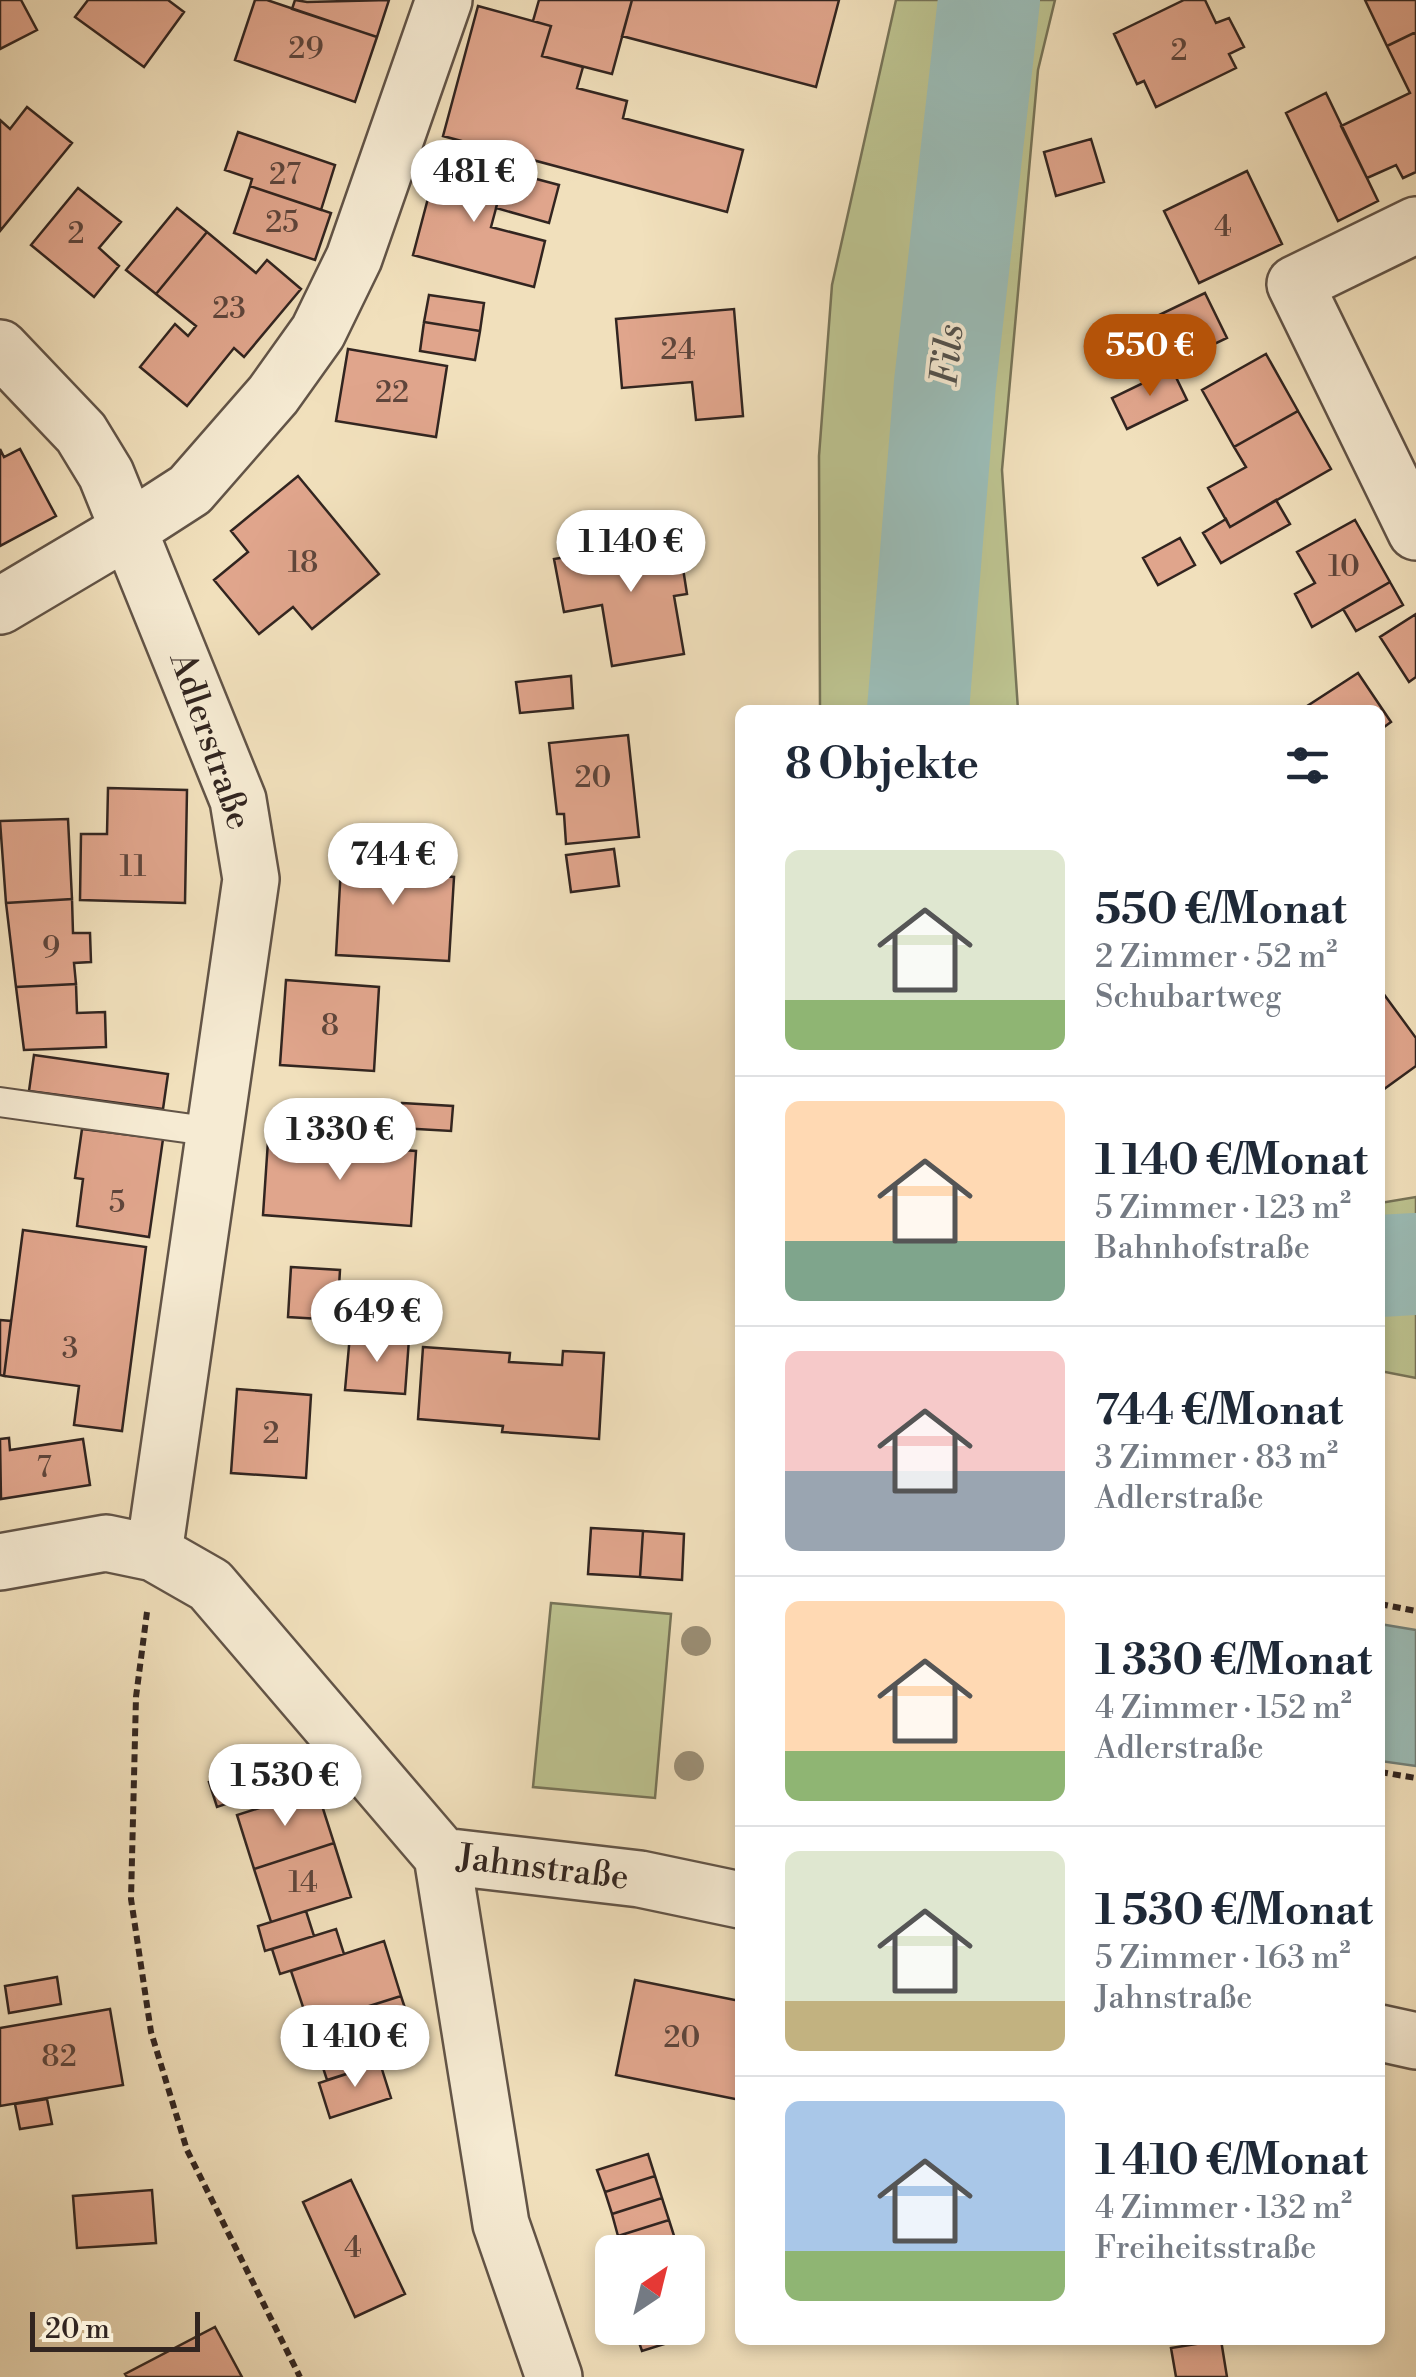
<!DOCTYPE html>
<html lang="de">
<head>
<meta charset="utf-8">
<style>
	:root { --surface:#fff; --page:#f6f6f7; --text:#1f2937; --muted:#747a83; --line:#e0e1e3; --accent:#b45309 }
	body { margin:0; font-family:"Libre Bodoni",serif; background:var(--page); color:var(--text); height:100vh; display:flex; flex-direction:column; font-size:38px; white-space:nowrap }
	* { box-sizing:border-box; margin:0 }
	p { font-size:32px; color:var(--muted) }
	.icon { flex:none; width:55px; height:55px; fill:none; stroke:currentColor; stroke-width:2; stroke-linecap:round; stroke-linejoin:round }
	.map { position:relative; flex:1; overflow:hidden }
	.panel { position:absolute; left:735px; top:705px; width:650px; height:1640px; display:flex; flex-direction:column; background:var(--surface); border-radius:15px; box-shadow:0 5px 15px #0003 }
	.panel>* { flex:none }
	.needle { width:65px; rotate:35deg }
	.tools { position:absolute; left:595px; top:2235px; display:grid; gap:20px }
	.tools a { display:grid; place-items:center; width:110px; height:110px; border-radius:15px; background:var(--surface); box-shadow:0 5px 15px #0003; font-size:50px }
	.scale { position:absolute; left:30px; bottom:25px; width:170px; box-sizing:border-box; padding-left:10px; border:5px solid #322520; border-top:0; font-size:28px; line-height:35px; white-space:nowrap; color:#322520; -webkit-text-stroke:8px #f6ebd3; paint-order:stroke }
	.price { position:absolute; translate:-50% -85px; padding:0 22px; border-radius:35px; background:#fff; color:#222; font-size:32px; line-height:65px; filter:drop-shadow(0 2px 5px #0008) }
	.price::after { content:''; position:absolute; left:50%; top:60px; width:30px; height:22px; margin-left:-15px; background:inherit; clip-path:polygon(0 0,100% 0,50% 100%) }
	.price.current { background:var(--accent); color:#fff }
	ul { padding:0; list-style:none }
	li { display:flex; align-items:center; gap:30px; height:250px; padding:0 50px }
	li+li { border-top:2px solid var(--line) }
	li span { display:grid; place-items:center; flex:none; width:280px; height:200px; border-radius:15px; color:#555 }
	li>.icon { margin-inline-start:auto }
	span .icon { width:120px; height:120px; fill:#fffc; stroke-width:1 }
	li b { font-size:42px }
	h2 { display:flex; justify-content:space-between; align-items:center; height:120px; padding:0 50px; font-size:42px }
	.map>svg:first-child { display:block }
</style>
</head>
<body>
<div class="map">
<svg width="1416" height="2377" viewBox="0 0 1416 2377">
	<rect width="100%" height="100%" fill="#f1e0bc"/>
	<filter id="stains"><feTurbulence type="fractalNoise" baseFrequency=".002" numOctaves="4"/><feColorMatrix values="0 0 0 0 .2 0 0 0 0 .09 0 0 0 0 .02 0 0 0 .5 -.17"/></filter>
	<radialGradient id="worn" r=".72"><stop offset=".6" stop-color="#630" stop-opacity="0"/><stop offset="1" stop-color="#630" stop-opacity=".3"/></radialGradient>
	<path fill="#bcc28f" stroke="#777458" stroke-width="2.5" d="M896 0H1055L1038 70 1002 470 1018 710H820L819 456 832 285Z
		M1416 1197V1378L1380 1371V1203Z
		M551 1603 671 1614 655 1798 533 1787Z"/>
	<path fill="#9bbcb6" stroke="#71807a" stroke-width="2.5" d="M1380 1624 1416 1630V1766L1380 1761Z"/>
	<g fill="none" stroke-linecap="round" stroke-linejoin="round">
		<path stroke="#9bbcb6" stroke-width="102" d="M918 710 945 383 989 0
			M1380 1266 1416 1264"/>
	</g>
	<path fill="#e0a58c" stroke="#322520" stroke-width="2.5" d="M0 0H21L37 30 0 49Z
		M88 0H168L184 12 144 67 75 17Z
		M255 0H267L377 37 355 102 235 60Z
		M295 0 307 2 389 0 377 37 292 9Z
		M539 0H632L612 74 542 56 551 26 533 21Z
		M632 0H839L816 87 622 36Z
		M1184 0H1205L1216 23 1229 18 1244 47 1229 54 1236 68 1156 107 1144 81 1137 84 1114 34Z
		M1365 0H1416V32L1387 46Z
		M478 6 551 26 542 56 583 67 577 88 627 101 623 118 743 150 727 212 443 136Z
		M1416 32V172L1403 178 1396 165 1367 178 1341 126 1410 93 1387 46Z
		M1326 93 1378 201 1338 221 1286 113Z
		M27 107 72 143 0 231V120L10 129Z
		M238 132 335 165 321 210 250 186 252 179 225 170Z
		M1091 139 1104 182 1056 196 1044 152Z
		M440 153 506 171 491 227 545 241 534 287 413 255Z
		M506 171 559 185 549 223 496 208Z
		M1247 171 1282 244 1199 283 1164 211Z
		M250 186 331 213 315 260 234 233Z
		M78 188 121 222 99 248 119 266 94 297 31 245Z
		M177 208 207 232 156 294 126 270Z
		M207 232 256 273 267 260 301 289 244 357 234 348 187 406 140 367 175 324 188 336 196 326 156 294Z
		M1205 293 1227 338 1160 370 1138 325Z
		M429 295 484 303 480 331 424 322Z
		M734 309 743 416 696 420 692 382 622 388 616 319Z
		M424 322 480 331 475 360 420 351Z
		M348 349 447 366 436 437 336 421Z
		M1266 354 1298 411 1234 447 1202 390Z
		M1172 369 1187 400 1127 429 1112 398Z
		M1298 411 1331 469 1230 527 1208 488 1246 467 1234 447Z
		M0 449 4 457 20 449 56 516 0 546Z
		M298 476 379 574 312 629 293 607 259 634 214 580 248 552 231 531Z
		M1276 500 1290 524 1221 563 1203 533 1226 519 1230 527Z
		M1355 520 1390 582 1312 627 1295 594 1315 583 1297 552Z
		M677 530 687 594 674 596 684 654 612 666 602 605 564 612 554 559 622 548 620 540Z
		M1180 538 1195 565 1158 585 1143 558Z
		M1390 582 1403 605 1356 631 1343 609Z
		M1416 614V677L1409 682 1380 637Z
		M1358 673 1391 722 1380 730V710H1301Z
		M571 676 573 708 520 713 516 682Z
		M628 735 639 837 566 844 564 814H557L549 743Z
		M108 788 187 790 185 903 80 900 81 834H107Z
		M68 819 72 899 6 903 0 821Z
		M342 849 396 852V860L430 862 429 875 454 877 449 961 336 955Z
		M614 849 619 886 571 892 566 855Z
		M72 899 73 933H90L91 962 74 963 76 984 16 987 6 903Z
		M286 980 379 987 374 1071 280 1065Z
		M76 984 77 1013 105 1012 106 1047 24 1050 16 987Z
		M1380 989 1416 1038V1066L1380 1092Z
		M34 1055 168 1074 163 1109 29 1091Z
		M402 1103 453 1106 451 1131 400 1128Z
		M82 1129 163 1139 149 1237 77 1226 83 1179 75 1178Z
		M268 1141 416 1151 411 1226 263 1215Z
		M23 1230 146 1247 122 1431 74 1425 79 1386 4 1376Z
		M291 1267 340 1270 337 1320 288 1317Z
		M0 1320 11 1321 4 1376 0 1375Z
		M350 1335 409 1339 405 1394 345 1390Z
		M423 1347 510 1353 509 1362 562 1365 563 1351 604 1353 599 1439 502 1432 503 1426 418 1419Z
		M237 1389 311 1395 306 1478 231 1473Z
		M9 1438 10 1450 83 1439 90 1485 1 1499 0 1439Z
		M591 1528 643 1531 640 1577 588 1574Z
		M643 1531 684 1534 682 1580 640 1577Z
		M257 1767 265 1791 217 1807 209 1782Z
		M317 1790 334 1843 254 1869 237 1815Z
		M334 1843 351 1897 271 1922 254 1869Z
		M306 1911 314 1936 265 1951 258 1926Z
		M336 1929 344 1954 280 1974 272 1949Z
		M384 1941 401 1996 309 2025 291 1971Z
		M57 1977 61 2004 9 2013 5 1986Z
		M635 1980 740 2001V2100L616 2075Z
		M401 1996 419 2051 327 2080 309 2025Z
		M110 2009 123 2085 0 2106V2028Z
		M380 2063 391 2098 330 2118 319 2083Z
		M47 2099 52 2124 20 2129 15 2104Z
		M648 2154 655 2176 605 2192 597 2170Z
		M655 2176 662 2198 612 2214 605 2192Z
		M351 2180 405 2294 355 2317 303 2202Z
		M152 2190 156 2243 77 2248 73 2196Z
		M662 2198 669 2220 618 2236 612 2214Z
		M669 2220 676 2242 644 2252H624L618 2236Z
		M215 2327 242 2377H127L125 2374Z
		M634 2328H684L687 2337 642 2351Z
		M1221 2340 1227 2377H1176L1171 2348Z"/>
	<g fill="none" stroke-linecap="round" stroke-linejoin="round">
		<g stroke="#625447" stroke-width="32">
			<path id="lane" d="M0 1102 214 1132"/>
		</g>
		<g stroke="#625447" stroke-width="60">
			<path id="street" d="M1416 225 1295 284 1416 532
				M0 348 81 433 106 474 238 800 251 879 154 1553
				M0 606 128 530 190 490 273 395 318 332 354 258 444 0
				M0 1562 106 1543 154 1553 210 1585 442 1856 640 1879 740 1900
				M442 1856 501 2224 554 2377
				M1380 2033 1416 2041"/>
		</g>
		<path stroke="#322520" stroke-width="6" stroke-dasharray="8 5" stroke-linecap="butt" d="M1380 1604 1416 1611
			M147 1612 136 1697 131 1899 151 2032 187 2150 300 2377
			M1380 1772 1416 1778"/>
		<use href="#lane" stroke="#f6ebd3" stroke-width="28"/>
		<use href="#street" stroke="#f6ebd3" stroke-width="55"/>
	</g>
	<g fill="#9b8f76">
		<circle cx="696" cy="1641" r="15"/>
		<circle cx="689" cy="1766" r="15"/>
	</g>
	<g text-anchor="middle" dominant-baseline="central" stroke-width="8" stroke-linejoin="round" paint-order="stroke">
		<g font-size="30" fill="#5e453b">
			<text x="306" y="49">29</text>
			<text x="1179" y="51">2</text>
			<text x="285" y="175">27</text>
			<text x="282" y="223">25</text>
			<text x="1223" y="227">4</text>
			<text x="76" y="234">2</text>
			<text x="229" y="309">23</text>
			<text x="678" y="350">24</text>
			<text x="392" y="393">22</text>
			<text x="303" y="563">18</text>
			<text x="1344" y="567">10</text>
			<text x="593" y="778">20</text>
			<text x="133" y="867">11</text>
			<text x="51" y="948">9</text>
			<text x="330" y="1026">8</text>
			<text x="117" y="1203">5</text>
			<text x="70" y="1349">3</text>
			<text x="271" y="1434">2</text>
			<text x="44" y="1468">7</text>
			<text x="303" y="1883">14</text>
			<text x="682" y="2038">20</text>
			<text x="59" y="2057">82</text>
			<text x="353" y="2248">4</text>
		</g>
		<g font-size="35" fill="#322520" stroke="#f6ebd3">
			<text transform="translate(210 741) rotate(71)">Adlerstraße</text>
			<text transform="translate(543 1868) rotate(7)">Jahnstraße</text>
		</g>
		<g font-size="38" font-style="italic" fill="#52524d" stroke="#f6ebd3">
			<text transform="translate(948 355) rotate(-84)">Fils</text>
		</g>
	</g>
	<rect width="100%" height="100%" filter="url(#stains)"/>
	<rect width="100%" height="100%" fill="url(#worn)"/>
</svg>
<div class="tools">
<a><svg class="needle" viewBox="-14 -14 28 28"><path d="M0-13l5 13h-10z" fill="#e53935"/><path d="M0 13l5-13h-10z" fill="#747a83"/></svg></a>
</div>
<div class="scale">20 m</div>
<b class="price" style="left:474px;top:225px">481 €</b>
<b class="price current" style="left:1150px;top:399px">550 €</b>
<b class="price" style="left:631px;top:595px">1 140 €</b>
<b class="price" style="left:393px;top:908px">744 €</b>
<b class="price" style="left:340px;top:1183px">1 330 €</b>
<b class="price" style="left:377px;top:1365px">649 €</b>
<b class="price" style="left:285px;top:1829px">1 530 €</b>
<b class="price" style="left:355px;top:2090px">1 410 €</b>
<section class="panel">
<h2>8 Objekte<svg class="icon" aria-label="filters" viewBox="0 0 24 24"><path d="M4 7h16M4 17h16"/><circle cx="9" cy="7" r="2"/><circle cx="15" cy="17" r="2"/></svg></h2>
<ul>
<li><span style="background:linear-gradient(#dfe7d0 75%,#8fb573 0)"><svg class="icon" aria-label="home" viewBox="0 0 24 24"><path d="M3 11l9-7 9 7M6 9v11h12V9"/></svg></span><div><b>550 €/Monat</b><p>2 Zimmer · 52 m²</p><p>Schubartweg</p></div></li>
<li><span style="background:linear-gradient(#ffd9b3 70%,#7fa58c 0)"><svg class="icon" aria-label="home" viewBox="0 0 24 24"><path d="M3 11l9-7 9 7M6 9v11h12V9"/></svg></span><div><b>1 140 €/Monat</b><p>5 Zimmer · 123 m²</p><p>Bahnhofstraße</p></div></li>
<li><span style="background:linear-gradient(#f6c9c9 60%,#9aa5b1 0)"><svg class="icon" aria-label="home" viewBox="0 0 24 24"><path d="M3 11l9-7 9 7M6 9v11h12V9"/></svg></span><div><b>744 €/Monat</b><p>3 Zimmer · 83 m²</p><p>Adlerstraße</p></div></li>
<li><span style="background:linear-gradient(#ffd9b3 75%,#8fb573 0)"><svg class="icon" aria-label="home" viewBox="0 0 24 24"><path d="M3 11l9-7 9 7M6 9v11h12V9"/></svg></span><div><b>1 330 €/Monat</b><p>4 Zimmer · 152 m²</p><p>Adlerstraße</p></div></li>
<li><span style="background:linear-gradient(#dfe7d0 75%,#c2b280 0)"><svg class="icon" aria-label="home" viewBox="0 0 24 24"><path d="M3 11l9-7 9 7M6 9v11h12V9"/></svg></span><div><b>1 530 €/Monat</b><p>5 Zimmer · 163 m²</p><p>Jahnstraße</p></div></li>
<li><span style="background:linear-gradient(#a9c7e8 75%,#8fb573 0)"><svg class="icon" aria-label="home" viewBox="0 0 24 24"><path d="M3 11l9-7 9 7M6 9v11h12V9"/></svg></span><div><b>1 410 €/Monat</b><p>4 Zimmer · 132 m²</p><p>Freiheitsstraße</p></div></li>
</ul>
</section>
</div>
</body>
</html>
